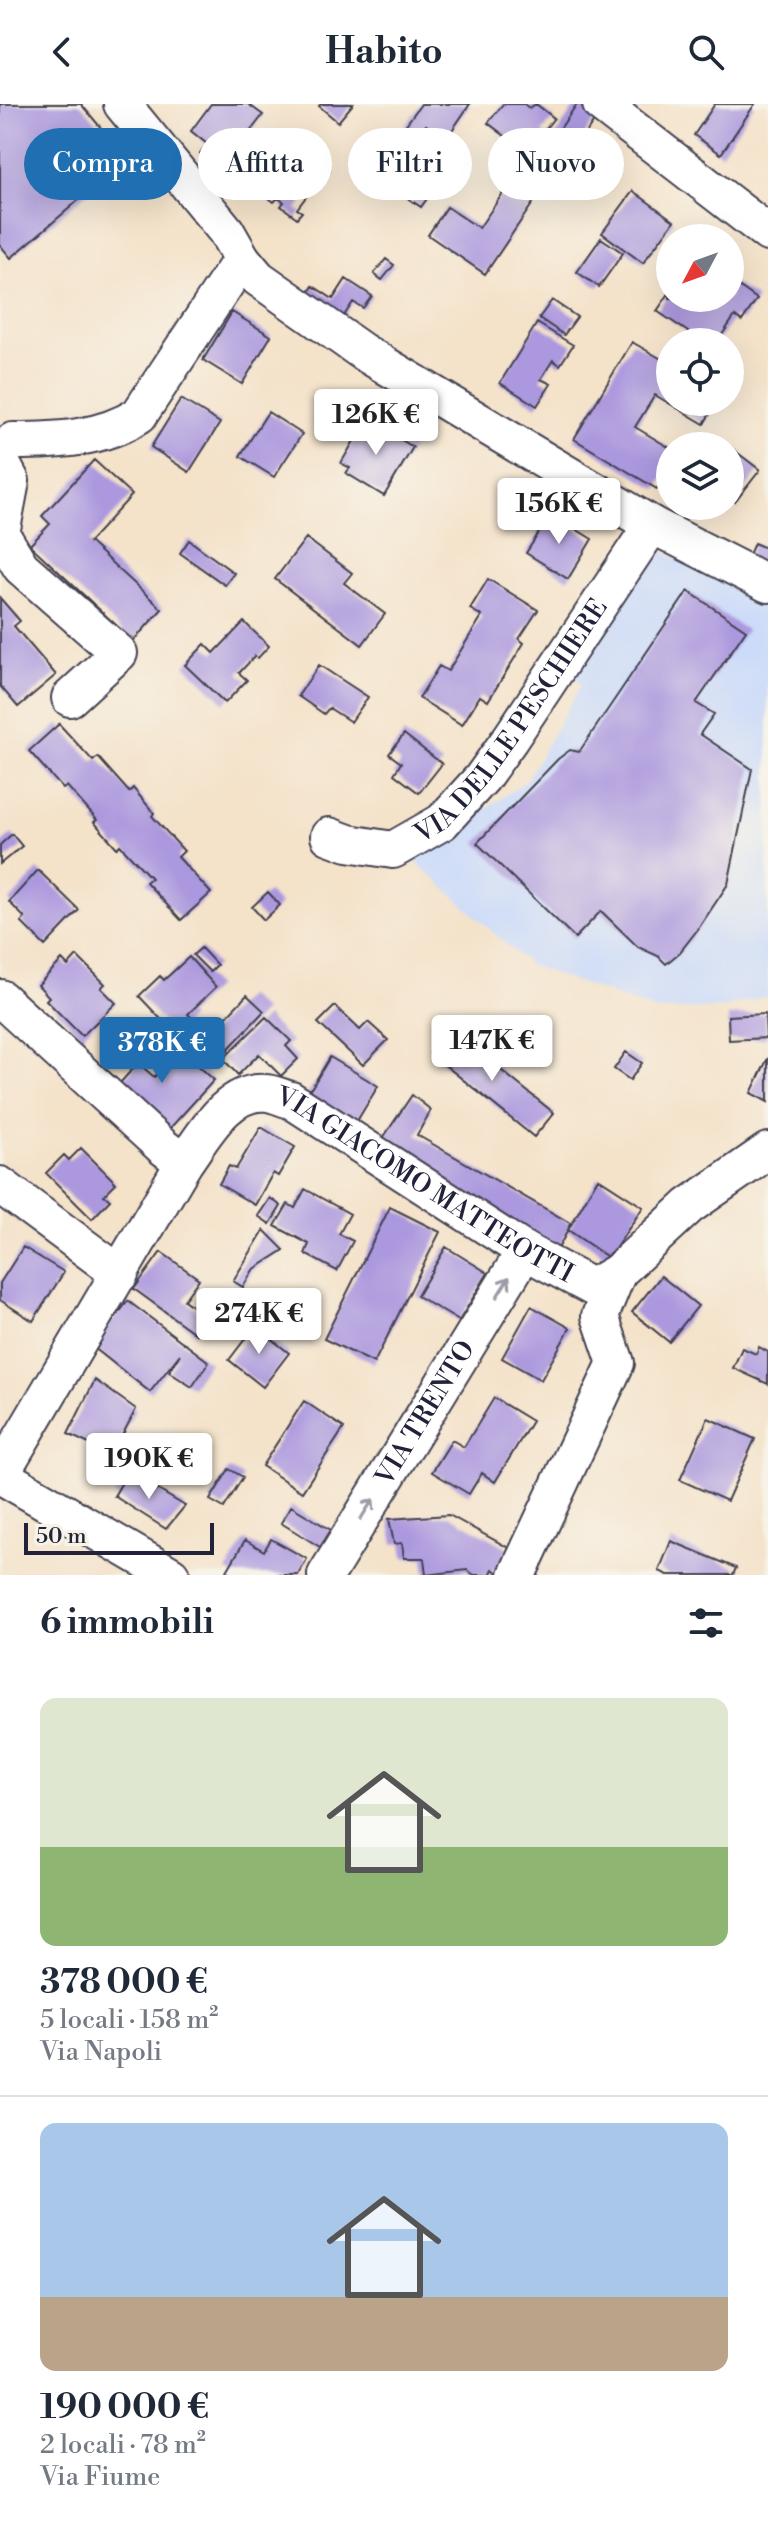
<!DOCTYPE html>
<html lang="it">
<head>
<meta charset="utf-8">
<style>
	:root { --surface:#fff; --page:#f6f6f7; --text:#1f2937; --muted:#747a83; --line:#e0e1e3; --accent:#1f6fb2 }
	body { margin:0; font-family:"Libre Bodoni",serif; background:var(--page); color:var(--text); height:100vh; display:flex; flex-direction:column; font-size:30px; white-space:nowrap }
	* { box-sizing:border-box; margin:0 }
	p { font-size:26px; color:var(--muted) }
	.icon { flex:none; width:44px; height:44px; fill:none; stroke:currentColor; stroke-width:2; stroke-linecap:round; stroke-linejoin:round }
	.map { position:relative; height:1471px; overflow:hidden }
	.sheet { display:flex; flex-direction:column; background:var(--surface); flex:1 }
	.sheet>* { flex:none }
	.top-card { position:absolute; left:24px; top:24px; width:720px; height:72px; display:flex; gap:16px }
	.needle { width:52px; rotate:229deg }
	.fabs { position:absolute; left:656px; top:120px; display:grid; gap:16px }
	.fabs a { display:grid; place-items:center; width:88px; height:88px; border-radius:50%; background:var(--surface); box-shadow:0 8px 32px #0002; font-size:40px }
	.scale { position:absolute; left:24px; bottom:20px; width:190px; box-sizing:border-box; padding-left:8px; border:4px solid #22223b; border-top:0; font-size:22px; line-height:28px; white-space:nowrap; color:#22223b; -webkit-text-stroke:6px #f7f3e8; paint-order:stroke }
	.price { position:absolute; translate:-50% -68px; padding:0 18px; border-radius:8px; background:#fff; color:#222; font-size:26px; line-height:52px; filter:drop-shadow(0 2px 4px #0008) }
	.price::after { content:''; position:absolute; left:50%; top:48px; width:24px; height:18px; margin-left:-12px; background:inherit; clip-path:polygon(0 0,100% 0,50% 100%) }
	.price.active { background:var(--accent); color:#fff }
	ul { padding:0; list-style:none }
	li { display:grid; align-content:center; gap:16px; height:424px; padding:0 40px }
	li+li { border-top:2px solid var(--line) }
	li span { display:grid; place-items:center; height:248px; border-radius:16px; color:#555 }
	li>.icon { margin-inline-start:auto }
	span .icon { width:144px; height:144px; fill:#fffc; stroke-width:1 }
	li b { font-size:34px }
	h2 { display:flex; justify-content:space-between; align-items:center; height:96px; padding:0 40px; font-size:34px }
	.pill { padding:0 28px; border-radius:36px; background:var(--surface); box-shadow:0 8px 32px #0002; font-size:28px; line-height:72px }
	.pill.active { background:var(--accent); color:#fff }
	header { display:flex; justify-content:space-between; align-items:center; height:104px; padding:0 40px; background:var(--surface); font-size:36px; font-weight:700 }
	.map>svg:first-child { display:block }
</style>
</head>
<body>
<header><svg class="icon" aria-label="back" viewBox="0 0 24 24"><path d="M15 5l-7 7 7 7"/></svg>Habito<svg class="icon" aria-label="search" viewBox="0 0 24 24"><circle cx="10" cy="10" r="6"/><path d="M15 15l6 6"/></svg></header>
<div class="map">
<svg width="768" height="1471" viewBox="0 0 768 1471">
	<rect width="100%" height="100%" fill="#f7f3e8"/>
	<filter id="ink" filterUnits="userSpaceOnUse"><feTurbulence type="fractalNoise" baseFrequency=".0125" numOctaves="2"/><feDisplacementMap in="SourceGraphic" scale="16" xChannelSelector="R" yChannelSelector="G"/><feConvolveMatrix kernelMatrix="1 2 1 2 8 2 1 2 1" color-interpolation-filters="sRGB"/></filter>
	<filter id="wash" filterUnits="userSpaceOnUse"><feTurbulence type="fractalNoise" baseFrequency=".006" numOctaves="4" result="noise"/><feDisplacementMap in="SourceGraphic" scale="32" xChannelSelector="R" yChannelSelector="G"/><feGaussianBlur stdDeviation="1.8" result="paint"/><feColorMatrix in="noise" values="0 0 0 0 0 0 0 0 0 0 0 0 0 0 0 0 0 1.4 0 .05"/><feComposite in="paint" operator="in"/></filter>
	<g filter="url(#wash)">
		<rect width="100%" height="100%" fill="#f4e2c9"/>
		<path fill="#ccdbf9" d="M661 447 768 499V892L721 904 657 907 529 861 412 754 526 677 581 581 567 563Z"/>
		<g id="blocks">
			<path fill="#ab98de" d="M0 0H81L127 55 11 154 0 141Z
				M211 0H248L263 11 221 65 200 49 207 40 191 27Z
				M321 0H353L338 18 319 2Z
				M421 0H470L446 35 426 21 418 32 405 22Z
				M503 0H524L529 4 536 0 554 14 542 29 549 34 534 54 488 19Z
				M577 0H584L599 10 572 49 553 35Z
				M715 0H755L721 50 694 31Z
				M296 40 330 66 326 73 323 70 297 105 302 108 297 114 281 102 284 98 278 94 274 98 252 81 276 50 284 57Z
				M545 50 565 63 543 95 525 83 537 93 485 170 428 131 447 103 479 124 512 76 523 82Z
				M417 63 439 78 421 103 399 88Z
				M633 87 674 117 643 159 602 129Z
				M601 134 623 149 599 183 577 168Z
				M386 155 394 161 382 176 374 170Z
				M346 175 372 192 363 204 353 198 338 221 303 198 313 182 333 195Z
				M730 176 757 195 742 217 735 212 717 238H703L657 207 670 188V194H704L709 197 711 194H730Z
				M552 196 577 213 564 231 539 214Z
				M232 208 271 232 242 280 203 256Z
				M537 219 573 241 560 261 553 256 541 275 551 280 537 302 500 279Z
				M632 238 670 260V298H717L704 320 655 291 635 323 670 344V362L657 385 574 335Z
				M181 295 220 319 189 368 151 343Z
				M268 308 302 330 274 373 240 352Z
				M367 315 413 343 384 392 346 369 350 364 341 359Z
				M730 343 760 366 735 398 730 394Z
				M94 356 132 391 89 438 162 505 133 537 30 441 50 420 42 412Z
				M551 410 592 435 568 475 526 449Z
				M306 434 352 469 344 479 385 510 362 541 275 475Z
				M189 436 234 469 225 481 180 449Z
				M754 439 768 445V461L748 453Z
				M488 475 538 506 519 535 524 539 488 597 480 592 462 621 419 594 439 562 448 567 482 512 470 505Z
				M688 487 746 526 696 599 714 610 700 630 752 665 728 780 698 825 680 848 666 860 658 852 638 843 601 807 575 834 477 739 558 655 570 646 579 648Z
				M0 494 20 517 14 522 56 571 18 603 0 582Z
				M244 518 269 542 258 554 255 552 239 569 247 576 225 599 185 561 205 540 214 549Z
				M319 561 368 593 351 618 329 604 324 610 298 592Z
				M59 620 93 657 98 653 129 688 133 684 154 709 152 712 184 747 178 753 211 789 181 816 146 778 151 774 120 741 117 744 94 718 97 716 67 682 63 685 29 647Z
				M404 630 442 660 419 689 394 670 401 659 389 650Z
				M12 730 22 742 0 760V741Z
				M38 766 79 806 45 842 21 818 25 814 9 798Z
				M268 788 280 801 264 816 252 803Z
				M201 844 217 861 210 868 193 851Z
				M77 852 105 880 101 884 116 899 82 932 46 896 49 893 38 881 62 856 68 862Z
				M189 853 216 883 188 910 191 913 174 929 139 892 160 872 164 876Z
				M247 891 264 907 218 956 201 939Z
				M335 902 360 926 368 918 388 936 363 961 318 919Z
				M765 910 766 934 729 936 728 912Z
				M266 913 291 937 286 942 298 955 281 972 259 950 238 971 223 955Z
				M157 924 214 976 161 1034 111 989 138 959 154 973 160 967 137 947Z
				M449 924 554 1009 534 1033 430 949Z
				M626 948 642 959 630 976 614 965Z
				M330 953 378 982 354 1022 306 993Z
				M768 954V998L751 989Z
				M412 991 431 1006 417 1031 570 1119 568 1126 598 1074 643 1103 609 1154 568 1126 554 1152 377 1043Z
				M261 1023 295 1043 278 1072 273 1069 255 1101 219 1080 229 1062 236 1065Z
				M81 1044 116 1079 104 1091 110 1096 92 1115 46 1069 64 1051 69 1056Z
				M305 1085 350 1110 339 1130 353 1137 337 1167 305 1150 309 1140 275 1122 288 1100 295 1104Z
				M270 1094 281 1102 270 1120 258 1112Z
				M390 1103 440 1128 374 1259 324 1235Z
				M264 1126 284 1146 253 1166 243 1183 233 1177Z
				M23 1143 64 1168 33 1217 0 1196V1179Z
				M446 1143 488 1169 459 1217 417 1192Z
				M161 1148 199 1175 184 1196 208 1214 196 1230 134 1185Z
				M661 1172 698 1202 669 1238 632 1208Z
				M128 1197 209 1258 192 1283 169 1268 180 1250 150 1288 93 1243Z
				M531 1202 570 1224 541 1276 502 1254Z
				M255 1222 289 1249 263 1283 229 1256Z
				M759 1243 768 1248V1280L733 1264 742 1244 756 1250Z
				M95 1276 136 1305 112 1351 68 1330Z
				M494 1294 532 1317 495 1378 482 1369 469 1390 432 1368 452 1336 464 1343Z
				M304 1297 344 1324 302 1388 262 1362Z
				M708 1314 755 1335 727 1397 680 1376Z
				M229 1365 243 1373 224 1404 210 1396Z
				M128 1368 185 1402 166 1425 114 1392Z
				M291 1402 331 1426 320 1443 281 1419Z
				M449 1411 514 1447 500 1471 493 1465 490 1471H474L467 1466 426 1471 424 1454H404L402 1439 394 1440 389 1415Z
				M271 1435 307 1455 298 1471H233L227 1467 245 1436 264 1447Z
				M671 1437 736 1464 733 1471H668L659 1467Z"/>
		</g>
	</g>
	<g filter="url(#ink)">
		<use href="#blocks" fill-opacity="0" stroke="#423f50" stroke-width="2"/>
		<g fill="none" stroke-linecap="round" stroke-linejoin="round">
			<g stroke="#423f50" stroke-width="40">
				<g id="minor">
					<path d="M122 0 226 127 242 155 258 174 363 248 652 421 768 480"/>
					<path d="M601 0 768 129"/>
					<path d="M13 337C56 337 102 335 139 311L242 155"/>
					<path d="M0 356 11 377 1 430 21 463 119 549 70 594"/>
					<path id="s1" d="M329 732 348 739 393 746 442 718 482 674 510 635 652 421"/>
					<path d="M0 894 163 1043 184 1059"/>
					<path d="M0 1081 120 1170"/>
					<path id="s2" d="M171 1471 0 1371 184 1059C203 1033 228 984 267 989 275 990 283 994 291 996L525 1147 592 1183 618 1168 689 1102 768 1047"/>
					<path id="s3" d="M326 1471 525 1147"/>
					<path d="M517 1471 616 1259 600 1212 618 1168"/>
				</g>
			</g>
			<use href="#minor" stroke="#fff" stroke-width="36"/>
		</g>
		<defs><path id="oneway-shaft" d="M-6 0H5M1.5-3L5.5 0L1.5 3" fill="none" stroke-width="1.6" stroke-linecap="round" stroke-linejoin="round" transform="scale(2)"/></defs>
		<g stroke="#9c9ca7">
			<use href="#oneway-shaft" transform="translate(503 1183) rotate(-58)"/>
			<use href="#oneway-shaft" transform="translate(367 1405) rotate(-58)"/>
		</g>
	</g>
	<g text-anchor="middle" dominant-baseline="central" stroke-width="8" stroke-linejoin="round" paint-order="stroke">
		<g font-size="26" fill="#22223b" stroke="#f7f3e8">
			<text stroke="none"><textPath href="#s1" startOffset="244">VIA DELLE PESCHIERE</textPath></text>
			<text stroke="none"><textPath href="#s2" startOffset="858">VIA GIACOMO MATTEOTTI</textPath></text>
			<text stroke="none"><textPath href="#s3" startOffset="190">VIA TRENTO</textPath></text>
		</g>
	</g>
</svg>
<div class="fabs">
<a><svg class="needle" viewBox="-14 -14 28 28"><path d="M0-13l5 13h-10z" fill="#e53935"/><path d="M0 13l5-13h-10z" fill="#747a83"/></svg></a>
<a><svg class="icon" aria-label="locate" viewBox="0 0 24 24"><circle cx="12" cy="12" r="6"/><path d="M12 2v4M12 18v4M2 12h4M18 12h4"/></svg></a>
<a><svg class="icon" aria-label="layers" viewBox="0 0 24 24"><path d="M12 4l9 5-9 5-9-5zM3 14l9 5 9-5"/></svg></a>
</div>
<div class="scale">50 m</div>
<b class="price" style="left:376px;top:353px">126K €</b>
<b class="price" style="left:559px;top:442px">156K €</b>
<b class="price" style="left:492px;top:979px">147K €</b>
<b class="price active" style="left:162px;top:981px">378K €</b>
<b class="price" style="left:259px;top:1252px">274K €</b>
<b class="price" style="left:149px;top:1397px">190K €</b>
<div class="top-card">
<a class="pill active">Compra</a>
<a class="pill">Affitta</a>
<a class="pill">Filtri</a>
<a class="pill">Nuovo</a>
</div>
</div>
<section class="sheet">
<h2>6 immobili<svg class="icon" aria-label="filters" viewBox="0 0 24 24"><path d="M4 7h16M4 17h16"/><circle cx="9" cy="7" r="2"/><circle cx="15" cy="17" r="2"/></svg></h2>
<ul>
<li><span style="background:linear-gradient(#dfe7d0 60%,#8fb573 0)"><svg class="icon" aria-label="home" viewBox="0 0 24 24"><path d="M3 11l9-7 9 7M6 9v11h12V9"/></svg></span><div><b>378 000 €</b><p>5 locali · 158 m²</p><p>Via Napoli</p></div></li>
<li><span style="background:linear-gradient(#a9c7e8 70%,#b9a48a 0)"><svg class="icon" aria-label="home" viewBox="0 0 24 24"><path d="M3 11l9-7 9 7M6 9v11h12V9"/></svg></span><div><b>190 000 €</b><p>2 locali · 78 m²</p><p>Via Fiume</p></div></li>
</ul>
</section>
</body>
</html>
